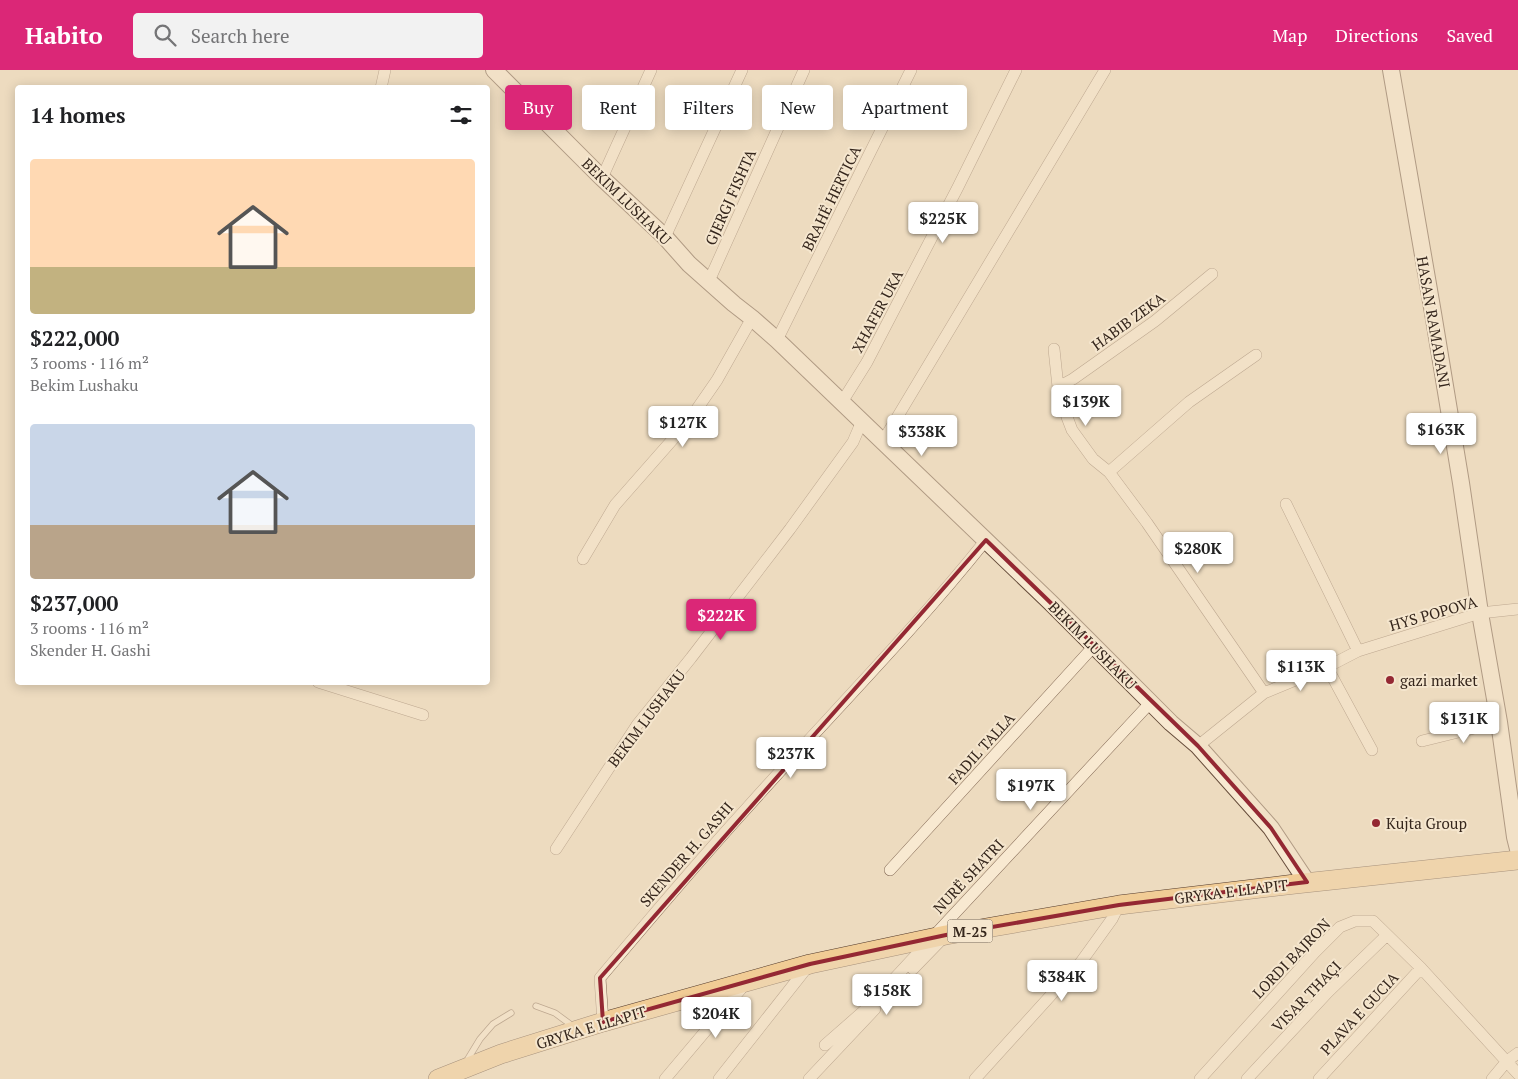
<!DOCTYPE html>
<html lang="en">
<head>
<meta charset="utf-8">
<style>
	:root { --surface:#fff; --page:#f2f2f2; --text:#202124; --muted:#757577; --accent:#db2777 }
	body { margin:0; font-family:"PT Serif",serif; background:var(--page); color:var(--text); height:100vh; display:flex; flex-direction:column; font-size:19px; white-space:nowrap }
	* { box-sizing:border-box; margin:0 }
	p { font-size:16px; color:var(--muted) }
	.icon { flex:none; width:28px; height:28px; fill:none; stroke:currentColor; stroke-width:2; stroke-linecap:round; stroke-linejoin:round }
	.map { position:relative; flex:1; overflow:hidden }
	.side { position:absolute; left:15px; top:15px; width:475px; height:600px; display:flex; flex-direction:column; background:var(--surface); border-radius:5px; box-shadow:0 2px 12px #0003 }
	.side>* { flex:none }
	.guide { position:absolute; left:505px; top:15px; width:475px; height:45px; display:flex; gap:10px }
	.price { position:absolute; translate:-50% -42px; padding:0 11px; border-radius:5px; background:#fff; color:#222; font-size:16px; line-height:32px; filter:drop-shadow(0 1px 2px #0008) }
	.price::after { content:''; position:absolute; left:50%; top:30px; width:15px; height:11px; margin-left:-8px; background:inherit; clip-path:polygon(0 0,100% 0,50% 100%) }
	.price.current { background:var(--accent); color:#fff }
	ul { padding:0; list-style:none }
	li { display:grid; align-content:center; gap:10px; height:265px; padding:0 15px }
	li span { display:grid; place-items:center; height:155px; border-radius:5px; color:#555 }
	li>.icon { margin-inline-start:auto }
	span .icon { width:90px; height:90px; fill:#fffc; stroke-width:1 }
	li b { font-size:21px }
	h2 { display:flex; justify-content:space-between; align-items:center; height:60px; padding:0 15px; font-size:21px }
	.tag { padding:0 18px; border-radius:5px; background:var(--surface); box-shadow:0 2px 12px #0003; font-size:18px; line-height:45px }
	.tag.current { background:var(--accent); color:#fff }
	header { display:flex; align-items:center; gap:30px; box-sizing:border-box; height:70px; padding:0 25px; background:var(--accent); color:#fff }
	header strong { font-size:24px }
	nav { display:flex; gap:28px; margin-inline-start:auto; font-size:18px }
	.search { width:350px; height:45px; background:var(--page); display:flex; align-items:center; gap:12px; box-sizing:border-box; padding:0 18px; border-radius:5px; color:var(--muted); font-size:19px }
	.map>svg:first-child { display:block }
</style>
</head>
<body>
<header>
<strong>Habito</strong>
<div class="search"><svg class="icon" aria-label="search" viewBox="0 0 24 24"><circle cx="10" cy="10" r="6"/><path d="M15 15l6 6"/></svg>Search here</div>
<nav><a>Map</a><a>Directions</a><a>Saved</a></nav>
</header>
<div class="map">
<svg width="1518" height="1009" viewBox="0 0 1518 1009">
	<rect width="100%" height="100%" fill="#eddbbf"/>
	<g fill="none" stroke-linecap="round" stroke-linejoin="round">
		<g stroke="#856b57" stroke-width="7">
			<path id="lane" d="M536 936 555 943 574 957
				M466 992 480 969 493 954 511 943"/>
		</g>
		<g stroke="#856b57" stroke-width="12">
			<path id="street" d="M381 18 385 0
				M602 108 651 0
				M665 167 742 0
				M709 211 804 0
				M777 270 911 0
				M1054 279 1058 317 1067 347 1072 360 1093 389 1109 402 1147 453 1264 623
				M1058 317 1073 309 1155 251 1212 204
				M842 332 867 292 958 117 1016 0
				M883 371 1105 0
				M1109 402 1189 332 1256 285
				M1286 434 1358 581
				M583 489 615 435 688 352 717 310 752 248
				M1327 597 1372 680
				M318 612 423 645
				M1422 671 1499 652
				M1198 676 1264 623 1327 597 1358 581 1480 543 1518 539
				M556 779 637 655 691 588 790 459 853 372 862 351
				M890 800 1094 576
				M913 899 944 867
				M603 952 600 908C648 851 696 794 746 739 826 649 911 564 986 470
				M825 975 866 939 1151 632
				M665 1009 746 913
				M719 1009 809 895
				M809 1009 875 939
				M975 1009 1081 892 1112 849 1119 835
				M1200 1009 1315 882 1340 857 1355 851H1373L1421 898 1518 1004
				M1247 1009 1328 922 1387 865
				M1319 1009 1421 898
				M1492 1009 1507 991 1518 983"/>
		</g>
		<g stroke="#674d3b" stroke-width="18">
			<path id="secondary" d="M494 0 602 108 665 167 689 194 734 234 752 248 777 270 1051 533 1171 653 1198 676 1271 758 1307 812
				M1391 0 1433 243 1461 413 1480 543 1499 652 1515 767 1518 779"/>
		</g>
		<g stroke="#533a2c" stroke-width="20">
			<path id="primary" d="M438 1009 501 984 603 952 810 894 946 865 1119 835 1295 814 1518 790"/>
		</g>
		<use href="#lane" stroke="#f8e9d1" stroke-width="5.5"/>
		<use href="#street" stroke="#f8e9d1" stroke-width="11"/>
		<use href="#secondary" stroke="#f8e9d1" stroke-width="16"/>
		<use href="#primary" stroke="#f1cc95" stroke-width="19"/>
	</g>
	<path d="M0 0H1518V1009H0ZM986 470 1198 676 1271 758 1307 812 1119 835 946 865 810 894 603 952 600 908Z" fill="#eddbbf" fill-opacity=".55" fill-rule="evenodd"/>
	<path fill="none" stroke="#942833" stroke-width="4" stroke-linejoin="round" d="M986 470 1198 676 1271 758 1307 812 1119 835 946 865 810 894 603 952 600 908Z"/>
	<g fill="#942833" stroke="#f5e6ce" stroke-width="2">
		<circle cx="1390" cy="610" r="5"/>
		<circle cx="1376" cy="753" r="5"/>
	</g>
	<g text-anchor="middle" dominant-baseline="central" stroke-width="4" stroke-linejoin="round" paint-order="stroke">
		<rect fill="#f5e6ce" stroke="#6f6051" stroke-width="1" x="947.5" y="849.5" width="45" height="23" rx="4"/>
		<g font-size="14" font-weight="bold" fill="#35261c">
			<text x="970" y="861">M-25</text>
		</g>
		<g font-size="15" fill="#35261c" stroke="#f5e6ce">
			<text transform="translate(730 127) rotate(-66)">GJERGJ FISHTA</text>
			<text transform="translate(831 128) rotate(-64)">BRAHË HERTICA</text>
			<text transform="translate(627 131) rotate(44)">BEKIM LUSHAKU</text>
			<text transform="translate(877 241) rotate(-62)">XHAFER UKA</text>
			<text transform="translate(1128 251) rotate(-36)">HABIB ZEKA</text>
			<text transform="translate(1434 252) rotate(80)">HASAN RAMADANI</text>
			<text transform="translate(1433 543) rotate(-16)">HYS POPOVA</text>
			<text transform="translate(1093 575) rotate(45)">BEKIM LUSHAKU</text>
			<text transform="translate(646 648) rotate(-53)">BEKIM LUSHAKU</text>
			<text transform="translate(981 678) rotate(-48)">FADIL TALLA</text>
			<text transform="translate(686 784) rotate(-49)">SKENDER H. GASHI</text>
			<text transform="translate(968 806) rotate(-47)">NURË SHATRI</text>
			<text transform="translate(1231 821) rotate(-7)">GRYKA E LLAPIT</text>
			<text transform="translate(1291 888) rotate(-46)">LORDI BAJRON</text>
			<text transform="translate(1306 926) rotate(-46)">VISAR THAÇI</text>
			<text transform="translate(1359 943) rotate(-47)">PLAVA E GUCIA</text>
			<text transform="translate(591 957) rotate(-17)">GRYKA E LLAPIT</text>
		</g>
		<g font-size="15" fill="#35261c" stroke="#f5e6ce" text-anchor="start">
			<text x="1400" y="610">gazi market</text>
			<text x="1386" y="753">Kujta Group</text>
		</g>
	</g>
</svg>
<b class="price" style="left:943px;top:174px">$225K</b>
<b class="price" style="left:1086px;top:357px">$139K</b>
<b class="price" style="left:683px;top:378px">$127K</b>
<b class="price" style="left:1441px;top:385px">$163K</b>
<b class="price" style="left:922px;top:387px">$338K</b>
<b class="price" style="left:1198px;top:504px">$280K</b>
<b class="price current" style="left:721px;top:571px">$222K</b>
<b class="price" style="left:1301px;top:622px">$113K</b>
<b class="price" style="left:1464px;top:674px">$131K</b>
<b class="price" style="left:791px;top:709px">$237K</b>
<b class="price" style="left:1031px;top:741px">$197K</b>
<b class="price" style="left:1062px;top:932px">$384K</b>
<b class="price" style="left:887px;top:946px">$158K</b>
<b class="price" style="left:716px;top:969px">$204K</b>
<div class="guide">
<a class="tag current">Buy</a>
<a class="tag">Rent</a>
<a class="tag">Filters</a>
<a class="tag">New</a>
<a class="tag">Apartment</a>
</div>
<section class="side">
<h2>14 homes<svg class="icon" aria-label="filters" viewBox="0 0 24 24"><path d="M4 7h16M4 17h16"/><circle cx="9" cy="7" r="2"/><circle cx="15" cy="17" r="2"/></svg></h2>
<ul>
<li><span style="background:linear-gradient(#ffd9b3 70%,#c2b280 0)"><svg class="icon" aria-label="home" viewBox="0 0 24 24"><path d="M3 11l9-7 9 7M6 9v11h12V9"/></svg></span><div><b>$222,000</b><p>3 rooms · 116 m²</p><p>Bekim Lushaku</p></div></li>
<li><span style="background:linear-gradient(#c9d6e8 65%,#b9a48a 0)"><svg class="icon" aria-label="home" viewBox="0 0 24 24"><path d="M3 11l9-7 9 7M6 9v11h12V9"/></svg></span><div><b>$237,000</b><p>3 rooms · 116 m²</p><p>Skender H. Gashi</p></div></li>
</ul>
</section>
</div>
</body>
</html>
